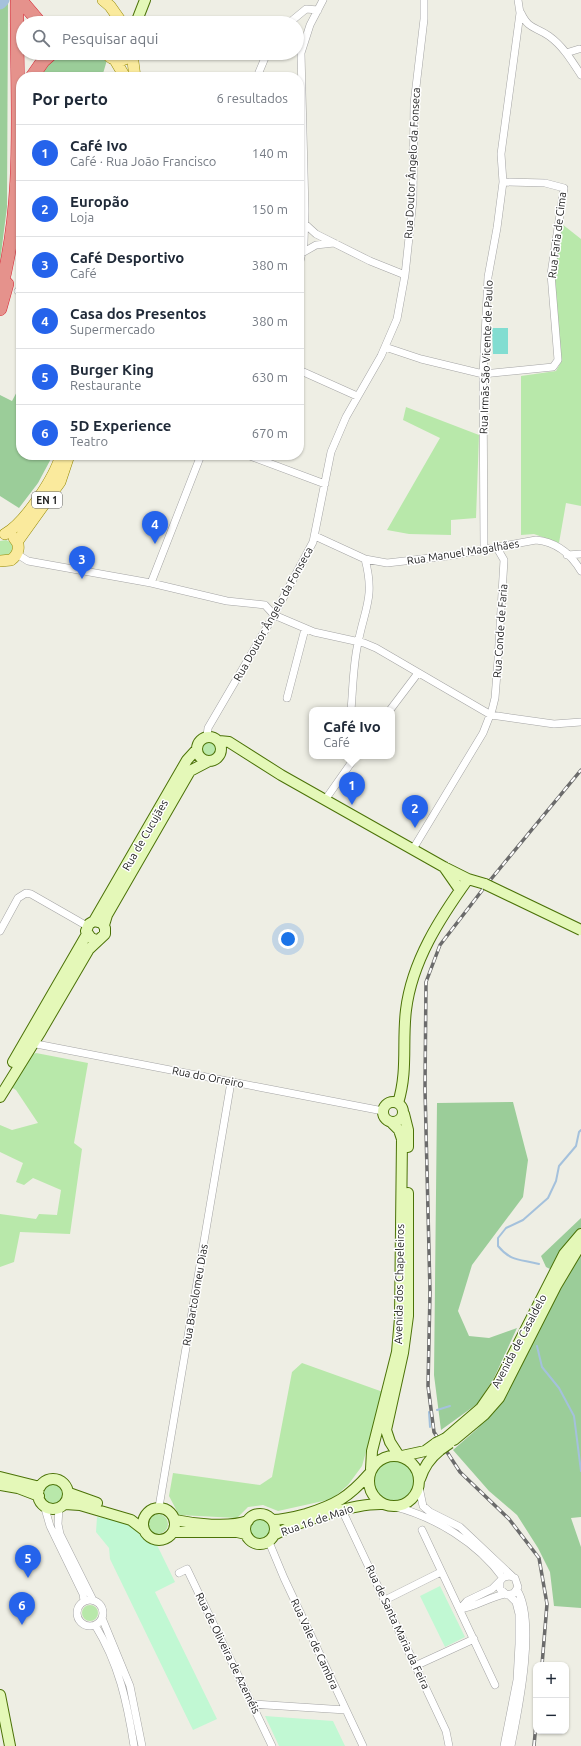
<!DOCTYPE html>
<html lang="pt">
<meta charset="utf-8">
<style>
:root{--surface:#fff;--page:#f2f2f3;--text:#1f2937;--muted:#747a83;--line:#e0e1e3;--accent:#2563eb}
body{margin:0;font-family:Ubuntu,sans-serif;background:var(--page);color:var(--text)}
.controls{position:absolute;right:12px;bottom:12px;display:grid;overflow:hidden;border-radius:8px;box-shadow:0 1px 3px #0004}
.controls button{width:36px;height:36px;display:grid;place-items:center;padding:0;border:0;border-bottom:1px solid var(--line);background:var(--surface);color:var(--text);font:20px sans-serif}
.you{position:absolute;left:288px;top:939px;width:14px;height:14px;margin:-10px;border:3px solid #fff;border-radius:50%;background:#1a73e8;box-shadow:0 0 0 6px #1a73e833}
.badge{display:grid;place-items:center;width:26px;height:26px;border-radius:50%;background:var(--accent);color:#fff;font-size:13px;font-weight:700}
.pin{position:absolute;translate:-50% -33px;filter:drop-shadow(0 1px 2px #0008)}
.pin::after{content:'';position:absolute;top:21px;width:14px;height:12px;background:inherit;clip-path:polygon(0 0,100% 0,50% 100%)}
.popup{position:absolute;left:309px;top:707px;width:86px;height:52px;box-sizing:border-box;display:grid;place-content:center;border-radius:8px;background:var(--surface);filter:drop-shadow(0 1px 3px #0005);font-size:13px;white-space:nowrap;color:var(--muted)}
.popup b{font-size:15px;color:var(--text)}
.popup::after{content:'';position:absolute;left:50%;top:100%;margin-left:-8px;border:8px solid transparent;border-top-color:var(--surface)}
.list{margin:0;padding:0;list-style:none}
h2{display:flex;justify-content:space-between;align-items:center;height:52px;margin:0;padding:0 16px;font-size:17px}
h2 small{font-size:13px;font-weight:400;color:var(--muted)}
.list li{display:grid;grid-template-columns:26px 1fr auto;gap:12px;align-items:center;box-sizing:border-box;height:56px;padding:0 16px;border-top:1px solid var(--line)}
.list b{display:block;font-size:15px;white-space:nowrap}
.list p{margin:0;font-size:13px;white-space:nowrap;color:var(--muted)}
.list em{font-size:13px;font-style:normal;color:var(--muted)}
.icon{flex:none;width:22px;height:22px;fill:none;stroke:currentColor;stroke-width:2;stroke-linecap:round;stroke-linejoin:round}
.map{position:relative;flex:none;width:581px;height:1746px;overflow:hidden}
.search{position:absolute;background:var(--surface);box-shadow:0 1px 3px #0004;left:16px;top:16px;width:288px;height:44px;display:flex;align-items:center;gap:10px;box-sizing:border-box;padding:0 14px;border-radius:22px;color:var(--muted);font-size:15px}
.panel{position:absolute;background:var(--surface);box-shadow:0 1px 3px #0004;left:16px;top:72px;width:288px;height:388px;border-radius:16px}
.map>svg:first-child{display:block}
.grass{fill:#b8e8aa}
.forest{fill:#9bcd99}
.park{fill:#c1f8d3}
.pitch{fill:#82ddd1}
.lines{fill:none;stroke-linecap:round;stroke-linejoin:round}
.stream{stroke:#a4c1dc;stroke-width:2}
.river{stroke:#a4c1dc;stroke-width:13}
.street-casing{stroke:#a4a4a4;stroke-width:8}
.secondary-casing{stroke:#4b7207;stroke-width:12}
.primary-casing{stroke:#948903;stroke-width:12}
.highway-casing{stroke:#d62736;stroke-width:14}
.street{stroke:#fff;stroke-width:7}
.secondary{stroke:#e4f8b8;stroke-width:10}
.primary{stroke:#faea9d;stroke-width:11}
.highway{stroke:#e5928c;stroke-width:13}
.rail-casing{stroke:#6b6b6b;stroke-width:3.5}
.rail{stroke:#fff;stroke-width:2;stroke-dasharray:6;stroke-linecap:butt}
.secondary-bridge-casing{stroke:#4b7207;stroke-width:12;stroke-linecap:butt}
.secondary-bridge{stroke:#e4f8b8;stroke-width:10}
.labels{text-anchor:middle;stroke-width:3;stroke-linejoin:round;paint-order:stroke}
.shield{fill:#fff;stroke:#616161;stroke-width:1}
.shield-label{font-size:10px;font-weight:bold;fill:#1d1d1d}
.street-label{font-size:11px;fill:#1d1d1d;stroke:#fff}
</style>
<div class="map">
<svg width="581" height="1746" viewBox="0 0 581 1746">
<rect width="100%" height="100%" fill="#eeeee4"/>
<path class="grass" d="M562,224L581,239V506L566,503L559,543L534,534L521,535V376L556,371L561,362L554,268Z
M406,407L479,435L476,518L451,520V535L409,534L387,530L440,438L403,420Z
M6,540L12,543L13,551C9,556 6,557 0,555V541Z
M201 747a8 8 0 1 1 16 0a8 8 0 1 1-16 0Z
M36,1053L88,1063L74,1143L82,1149L70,1234L20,1232L14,1262L0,1267V1214L36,1219L39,1214L57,1215L61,1190L33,1178L24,1185L16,1182L23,1163L0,1152V1125L12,1130L38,1123L16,1090L11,1087L31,1055Z
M302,1363L383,1392L362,1466L348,1485L332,1499L278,1511L263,1505L248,1507L237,1518L179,1515L169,1496L173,1473L260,1485L272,1477L292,1372Z
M374 1481a21 21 0 1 1 42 0a21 21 0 1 1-42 0Z
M43 1494a10 10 0 1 1 20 0a10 10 0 1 1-20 0Z
M148 1524a10 10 0 1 1 20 0a10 10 0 1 1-20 0Z
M250 1529a10 10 0 1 1 20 0a10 10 0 1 1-20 0Z
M82 1613a8 8 0 1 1 16 0a8 8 0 1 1-16 0Z"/>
<path class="forest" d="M8,0L7,207L0,262V7Z
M60,53H92L107,60L102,77H36L50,59Z
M21,384V455H53L38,483L19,508L0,496V395L12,401Z
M513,1102L528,1160L523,1197L472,1265L458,1311L469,1336L489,1338L517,1328L494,1378L477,1404L441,1430L434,1375L437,1103Z
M581,1218V1229L564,1246L552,1270L546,1267L541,1256Z
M581,1251V1517L571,1518L581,1547V1608L554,1606L550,1572L538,1548L517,1515L489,1491L453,1450L477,1429L503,1400L575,1259Z"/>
<path class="park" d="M97,1517L129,1523L147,1542L157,1545L175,1582L155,1592L217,1719L193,1730L110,1559L109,1548L96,1532Z
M440,1586L465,1637L445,1647L420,1596Z
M265,1716L333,1721L345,1746H279Z"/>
<path class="pitch" d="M492,328H508V354H493Z"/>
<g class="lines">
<path class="stream" d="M539,1264C521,1259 511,1262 498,1246V1238L506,1228L523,1220L548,1198L556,1181L559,1166L576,1146L579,1132L581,1130
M537,1346L542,1367L559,1388L574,1416L581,1471
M437,1410L450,1406
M429,1412L430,1427"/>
<path class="river" d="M0,3L3,0"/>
<g class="street-casing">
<path id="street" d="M521,13C529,30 535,26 549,36C563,46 572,61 581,75
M289,23L306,9L318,10
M566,53L579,49
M257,77L267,53
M305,224L316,234L370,261L405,275
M302,253L316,245L334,243
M299,266L304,243L305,211L301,53L310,25L323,0
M18,291L21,293
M385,347L421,359L483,374L553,367L558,360L551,274L564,188L545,183L503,182
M299,370L357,396
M247,455L325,484
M315,536L365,559L387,563L448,556L536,540C556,542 571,554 581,571
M484,549L483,374L488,277L497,228L503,182L501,154L520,13L518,0
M17,554L28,561L151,583L227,601L265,605L274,615
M567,555L581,554
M151,583L201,455
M274,615L314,632L364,643L376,648L491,715L554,724L581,722
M287,698L305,629
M351,710C353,688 353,665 358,643C365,607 375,597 365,559
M390,710L418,673
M207,736L208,728L274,615L313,542L331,452L346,417L381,356L397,319L405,275L413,200L414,104L424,19V0
M325,800L356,756
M413,849L483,733L492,710L495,698L498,660L504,560L497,548
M0,931L18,898L26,893L31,894L87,926
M31,1043L383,1111
M419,1487L423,1506L430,1512L460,1527L513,1577
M44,1505L50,1526L83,1594L84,1601
M392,1506C434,1516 478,1543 503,1578
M159,1507L231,1082
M59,1508L58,1524L60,1534L93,1600
M342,1510L446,1731L449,1746
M422,1530L495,1685
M269,1542L284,1578L363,1746
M179,1573L187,1569L272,1746
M77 1613a13 13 0 1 1 26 0a13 13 0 1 1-26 0Z
M385,1600L441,1572
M460,1609L467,1601L492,1589L504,1577L510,1576L515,1578L518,1587L514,1593L507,1595L500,1589V1582
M460,1609C476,1607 489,1597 505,1594
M102,1618L130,1686L142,1746
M95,1625C119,1664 127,1702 134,1746
M415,1666L474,1639
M252,1704L346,1710
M504,1746L517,1680L519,1644V1614L516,1602L509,1595
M511,1746C518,1711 537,1621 517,1590"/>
</g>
<g class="secondary-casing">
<path id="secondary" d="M136,23L145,0
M197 749a12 12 0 1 1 24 0a12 12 0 1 1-24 0Z
M219,741L229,742L281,775L444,867L468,879L485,884
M444,867L460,890
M94,921L187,760L197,749
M104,925L107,915L190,771L209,761
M13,1062L87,934
M0,1097L41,1031L89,949L105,934V928L102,923L94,921L89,924L86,931L91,938L96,940
M383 1112a10 10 0 1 1 20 0a10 10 0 1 1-20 0Z
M398,1103C408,1071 402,1042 406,1010C412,961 440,918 468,879
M404,1114L408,1130V1147
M446,1438L481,1408L499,1382L564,1254L581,1234
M454,1440L484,1415L499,1398L556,1286L581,1244
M369 1481a25 25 0 1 1 50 0a25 25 0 1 1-50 0Z
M399,1456L390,1442L386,1430L403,1353L408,1316V1193
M402,1456L425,1451L436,1443
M371,1469L372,1451L397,1352L400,1318L402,1139L399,1130L392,1123
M0,1477L40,1487
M420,1479C424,1466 430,1458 440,1450
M38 1494a15 15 0 1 1 30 0a15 15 0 1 1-30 0Z
M0,1485L18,1488L39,1496
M69,1493L97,1503
M65,1504L80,1505L131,1520L144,1530
M143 1524a16 16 0 1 1 32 0a16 16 0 1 1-32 0Z
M245 1529a15 15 0 1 1 30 0a15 15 0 1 1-30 0Z
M175,1520C194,1524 229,1528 248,1521
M272,1520C284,1520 295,1517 306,1514C335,1505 349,1497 369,1474
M173,1532H237L246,1534
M274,1535C299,1521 355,1503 383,1504
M0,1695L10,1746"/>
</g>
<g class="primary-casing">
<path id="primary" d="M103,0L110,6L122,23
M106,53C114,63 125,62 133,53
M132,54L135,77
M115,60L125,77
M5,534C25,523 55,477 61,455
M17,542L60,482L69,455
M0,561L11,560C19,554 21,545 14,538"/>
</g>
<g class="highway-casing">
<path id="highway" d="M23,3L40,23
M105,53H107
M32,77L43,61L52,53
M0,292C26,198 16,97 17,0
M0,309L7,284"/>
</g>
<use href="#street" class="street"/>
<use href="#secondary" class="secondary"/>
<use href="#primary" class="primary"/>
<use href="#highway" class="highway"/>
<g class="rail-casing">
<path id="rail" d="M542,1665L547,1604L539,1558L509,1519L460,1472L434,1432L428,1386L430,1292L425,1089L426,982L440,945L487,884L581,770
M534,1746L536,1723"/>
</g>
<use href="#rail" class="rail"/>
<g class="secondary-bridge-casing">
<path id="secondary-bridge" d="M485,884L581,930
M436,1443L446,1438
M440,1450L450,1443"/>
</g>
<use href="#secondary-bridge" class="secondary-bridge"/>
</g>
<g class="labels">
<rect class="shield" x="32" y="492" width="30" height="16" rx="3"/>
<g class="shield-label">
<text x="47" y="504">EN 1</text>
</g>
<g class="street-label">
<text transform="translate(412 163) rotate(-87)" y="4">Rua Doutor Ângelo da Fonseca</text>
<text transform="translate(557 235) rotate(-83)" y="4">Rua Faria de Cima</text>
<text transform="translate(486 357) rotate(-88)" y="4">Rua Irmãs São Vicente de Paulo</text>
<text transform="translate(463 552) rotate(-9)" y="4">Rua Manuel Magalhães</text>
<text transform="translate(273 614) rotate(-61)" y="4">Rua Doutor Ângelo da Fonseca</text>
<text transform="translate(500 631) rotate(-86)" y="4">Rua Conde de Faria</text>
<text transform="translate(145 835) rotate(-60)" y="4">Rua de Cucujães</text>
<text transform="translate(208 1077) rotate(11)" y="4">Rua do Orreiro</text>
<text transform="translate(399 1284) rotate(-89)" y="4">Avenida dos Chapeleiros</text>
<text transform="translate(195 1295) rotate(-80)" y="4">Rua Bartolomeu Dias</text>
<text transform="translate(519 1341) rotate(-62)" y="4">Avenida de Casaldelo</text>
<text transform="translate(317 1520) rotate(-19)" y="4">Rua 16 de Maio</text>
<text transform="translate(398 1627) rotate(65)" y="4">Rua de Santa Maria da Feira</text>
<text transform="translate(315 1644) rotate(65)" y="4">Rua Vale de Cambra</text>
<text transform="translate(228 1653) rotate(64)" y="4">Rua de Oliveira de Azeméis</text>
</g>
</g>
</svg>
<div class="controls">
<button>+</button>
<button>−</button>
</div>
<div class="you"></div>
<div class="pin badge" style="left:352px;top:805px">1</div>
<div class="popup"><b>Café Ivo</b>Café</div>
<div class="pin badge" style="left:415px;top:828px">2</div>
<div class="pin badge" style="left:82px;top:579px">3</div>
<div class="pin badge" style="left:155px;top:544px">4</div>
<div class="pin badge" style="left:28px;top:1578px">5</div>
<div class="pin badge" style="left:22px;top:1625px">6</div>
<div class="search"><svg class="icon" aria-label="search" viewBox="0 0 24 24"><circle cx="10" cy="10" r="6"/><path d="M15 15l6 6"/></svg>Pesquisar aqui</div>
<section class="panel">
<h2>Por perto<small>6 resultados</small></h2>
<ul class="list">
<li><span class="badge">1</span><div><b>Café Ivo</b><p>Café · Rua João Francisco</p></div><em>140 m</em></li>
<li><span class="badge">2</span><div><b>Europão</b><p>Loja</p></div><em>150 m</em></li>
<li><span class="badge">3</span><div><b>Café Desportivo</b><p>Café</p></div><em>380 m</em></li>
<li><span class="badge">4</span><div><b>Casa dos Presentos</b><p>Supermercado</p></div><em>380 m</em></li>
<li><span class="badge">5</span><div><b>Burger King</b><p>Restaurante</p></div><em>630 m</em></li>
<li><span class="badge">6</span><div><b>5D Experience</b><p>Teatro</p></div><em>670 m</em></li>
</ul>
</section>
</div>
